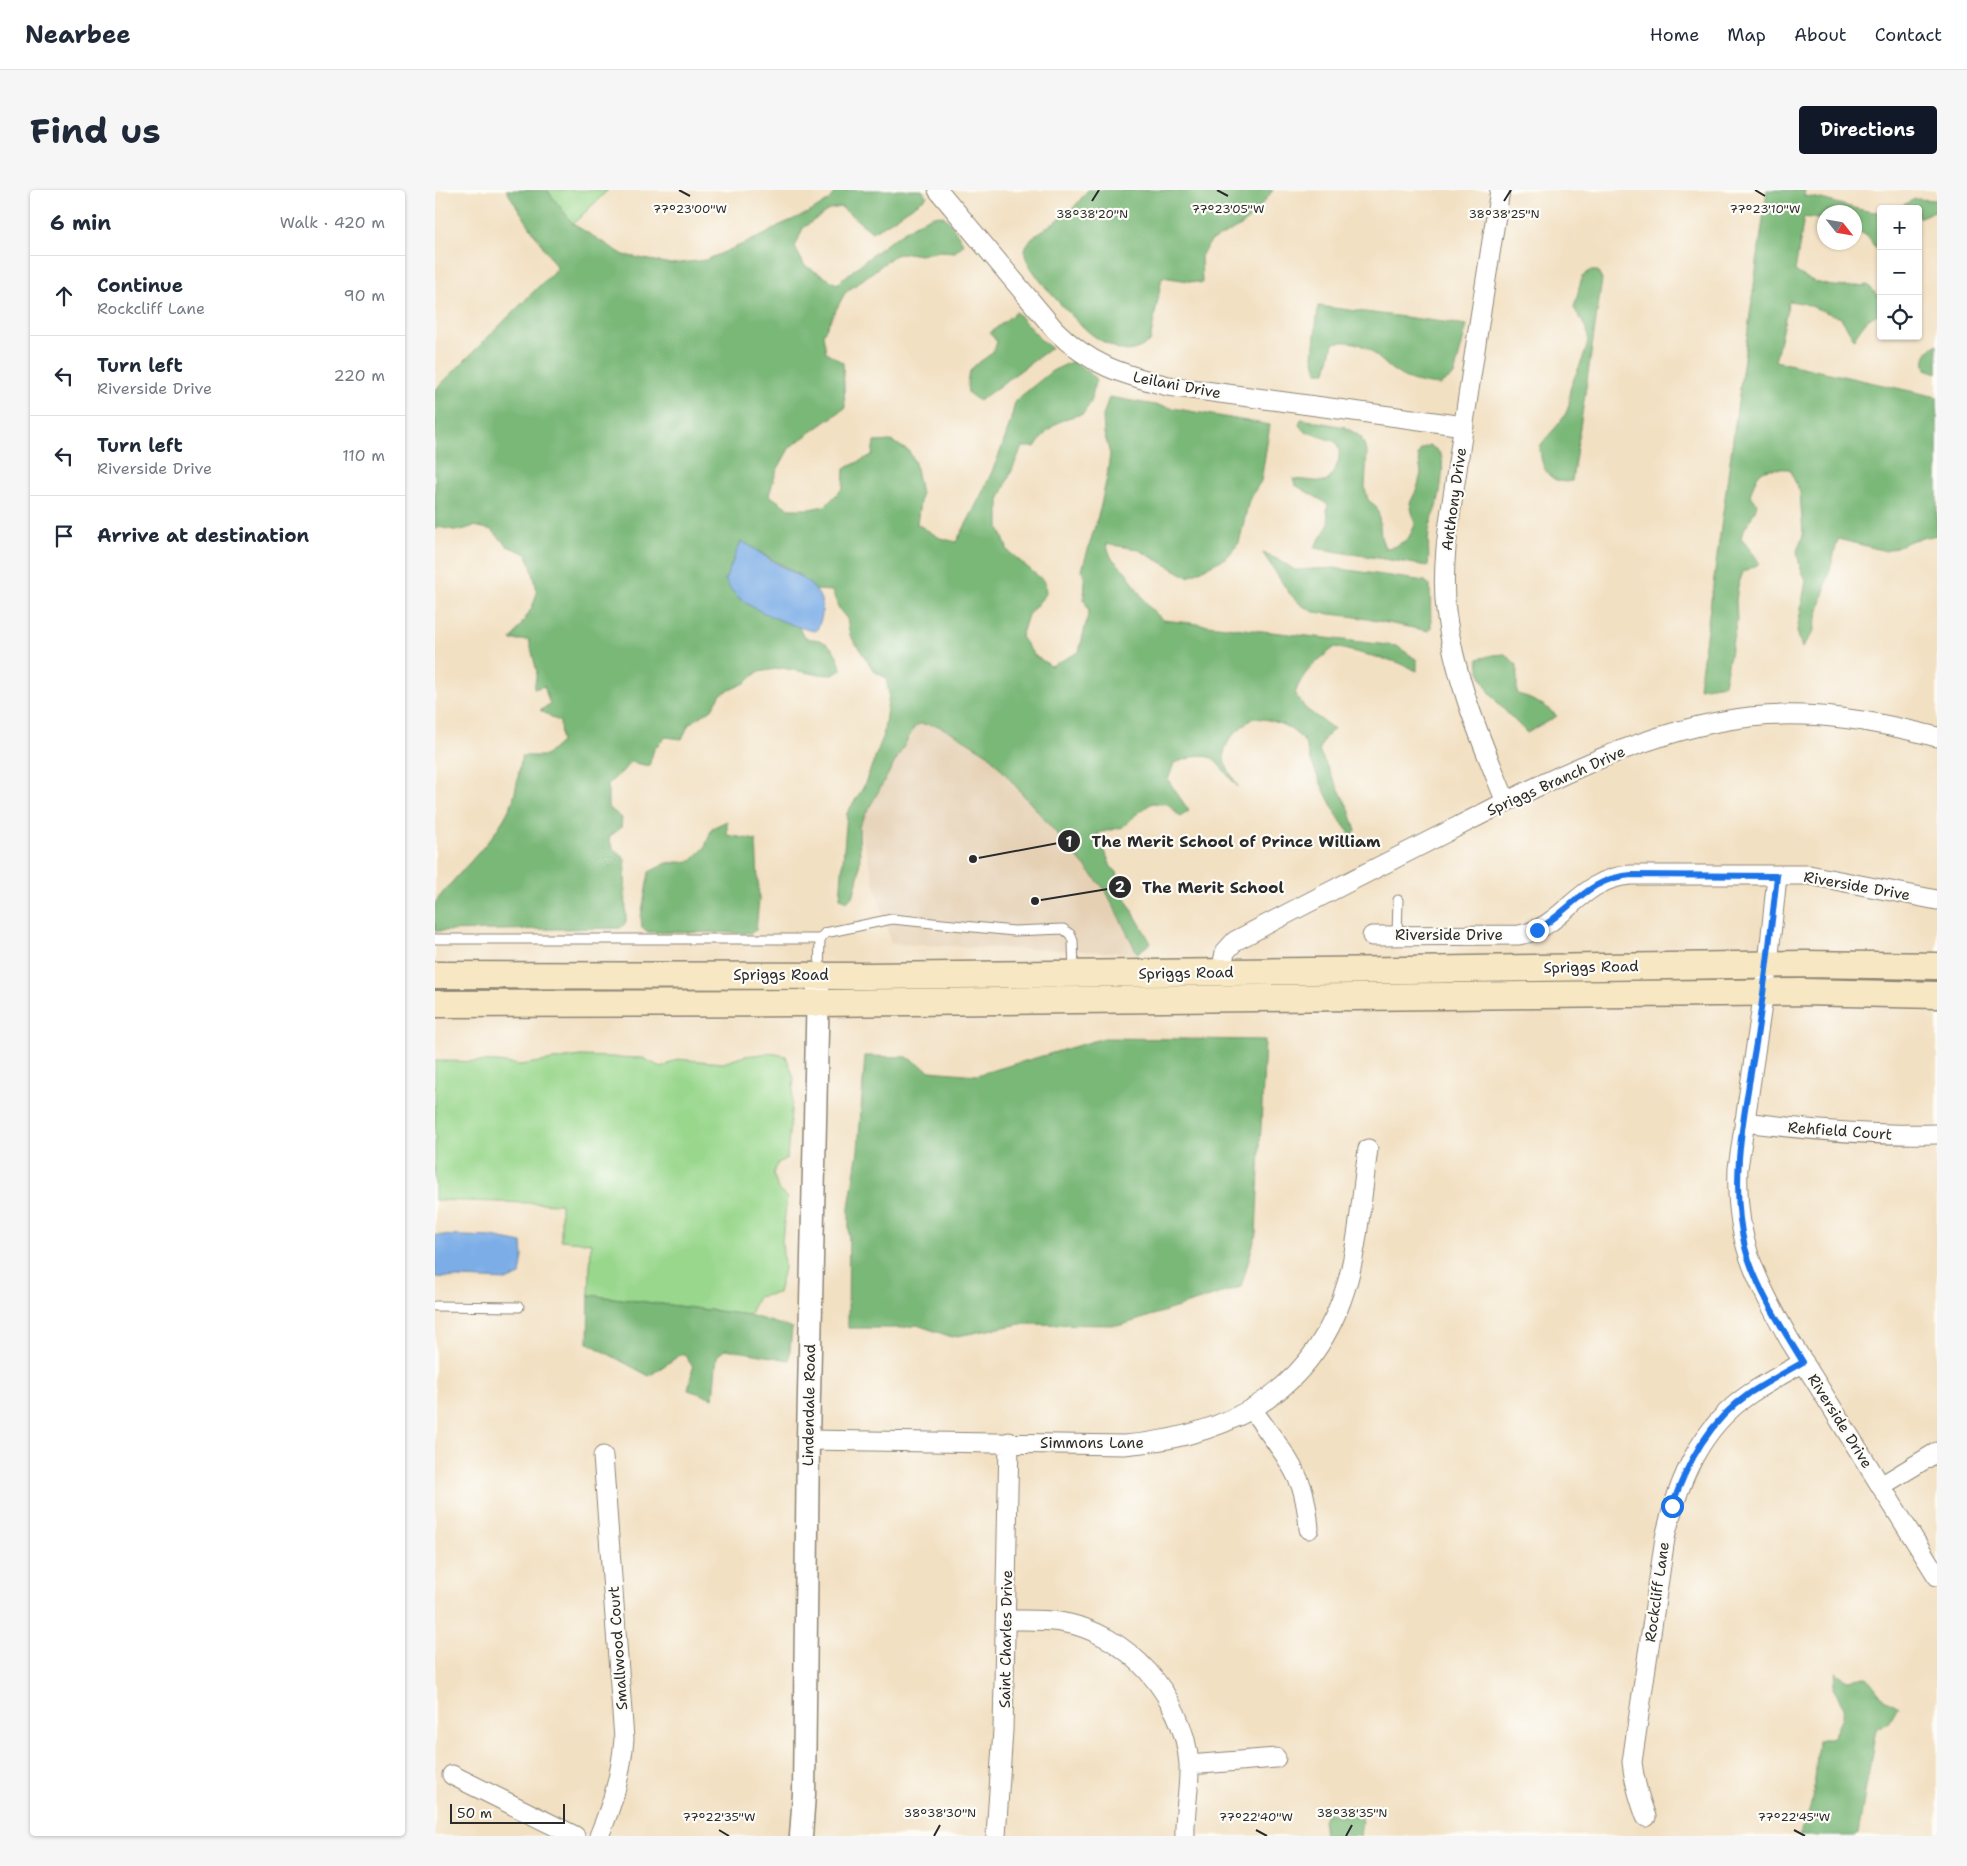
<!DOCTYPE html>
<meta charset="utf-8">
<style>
:root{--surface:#fff;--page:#f6f6f7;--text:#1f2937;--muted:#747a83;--line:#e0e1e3;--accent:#111827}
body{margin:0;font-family:"Shantell Sans",sans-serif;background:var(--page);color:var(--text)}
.controls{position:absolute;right:15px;top:15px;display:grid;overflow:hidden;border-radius:5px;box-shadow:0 1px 4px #0004}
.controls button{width:45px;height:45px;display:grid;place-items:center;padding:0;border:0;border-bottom:1px solid var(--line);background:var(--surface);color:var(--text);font:25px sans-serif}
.compass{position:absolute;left:1382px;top:15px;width:45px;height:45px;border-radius:50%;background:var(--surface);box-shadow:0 1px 4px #0004;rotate:121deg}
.scale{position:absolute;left:15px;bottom:12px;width:115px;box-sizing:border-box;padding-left:5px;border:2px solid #2b2b2b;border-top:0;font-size:14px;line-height:18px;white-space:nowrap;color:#2b2b2b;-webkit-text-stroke:4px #fdfcf7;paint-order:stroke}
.stop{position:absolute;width:15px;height:15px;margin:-11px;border:4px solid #1a73e8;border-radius:50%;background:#fff}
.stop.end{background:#1a73e8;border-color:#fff;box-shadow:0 1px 5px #0008}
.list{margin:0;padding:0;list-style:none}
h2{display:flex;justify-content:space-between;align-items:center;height:65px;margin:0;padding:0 20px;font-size:21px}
h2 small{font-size:16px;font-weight:400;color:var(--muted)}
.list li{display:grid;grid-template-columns:32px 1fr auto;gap:15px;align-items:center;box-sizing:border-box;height:80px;padding:0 20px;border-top:1px solid var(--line)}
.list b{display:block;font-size:19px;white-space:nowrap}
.list p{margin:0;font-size:16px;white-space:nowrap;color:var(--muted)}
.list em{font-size:16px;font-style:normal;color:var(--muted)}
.icon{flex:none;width:28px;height:28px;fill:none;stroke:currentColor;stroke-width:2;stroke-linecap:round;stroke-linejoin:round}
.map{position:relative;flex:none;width:1502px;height:1646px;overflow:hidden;border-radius:5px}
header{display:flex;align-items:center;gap:30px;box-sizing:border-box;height:70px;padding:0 25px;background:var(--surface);border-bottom:1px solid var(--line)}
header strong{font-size:24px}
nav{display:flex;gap:28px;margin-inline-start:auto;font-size:18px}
.intro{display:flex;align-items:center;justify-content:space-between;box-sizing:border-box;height:120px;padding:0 30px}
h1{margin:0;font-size:35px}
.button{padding:12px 22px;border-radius:5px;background:var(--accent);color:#fff;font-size:18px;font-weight:700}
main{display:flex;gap:30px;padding:0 30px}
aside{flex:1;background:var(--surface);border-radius:5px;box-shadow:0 1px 4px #0004}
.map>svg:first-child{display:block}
.built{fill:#e5d0b4}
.green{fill:#99d78c;stroke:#62815c}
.forest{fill:#7ab878;stroke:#527252}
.water{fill:#7bade7;stroke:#536c89}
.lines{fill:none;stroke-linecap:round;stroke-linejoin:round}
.service-casing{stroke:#8e8676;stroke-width:11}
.minor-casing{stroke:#8e8676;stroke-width:21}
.tertiary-casing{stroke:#8e8676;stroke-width:25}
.secondary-casing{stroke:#8e8676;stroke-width:29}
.service{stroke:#fff;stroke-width:9}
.minor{stroke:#fff;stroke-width:19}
.tertiary{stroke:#fff;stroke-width:22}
.secondary{stroke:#f7e8c3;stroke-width:26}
.route{stroke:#1a73e8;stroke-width:6}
.ticks{fill:none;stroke:#2b2b2b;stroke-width:2}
.labels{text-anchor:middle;stroke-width:4.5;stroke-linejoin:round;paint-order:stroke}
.street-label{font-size:15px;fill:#2b2b2b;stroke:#fdfcf7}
.ticks-label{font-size:12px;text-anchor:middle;fill:#2b2b2b;stroke:#fdfcf7;stroke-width:4.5;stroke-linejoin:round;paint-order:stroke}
.leader{fill:none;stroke:#2b2b2b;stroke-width:2}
.callout-dot{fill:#2b2b2b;stroke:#fdfcf7;stroke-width:2}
.mark-label{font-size:15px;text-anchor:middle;font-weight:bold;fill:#fff}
.callout-label{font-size:16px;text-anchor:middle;font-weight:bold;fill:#2b2b2b;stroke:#fdfcf7;stroke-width:4.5;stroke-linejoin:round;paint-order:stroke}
</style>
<header>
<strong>Nearbee</strong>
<nav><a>Home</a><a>Map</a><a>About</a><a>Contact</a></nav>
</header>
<div class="intro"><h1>Find us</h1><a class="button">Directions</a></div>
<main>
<aside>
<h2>6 min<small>Walk · 420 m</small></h2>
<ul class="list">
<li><svg class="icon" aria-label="ahead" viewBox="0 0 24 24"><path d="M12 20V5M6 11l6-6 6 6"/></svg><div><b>Continue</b><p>Rockcliff Lane</p></div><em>90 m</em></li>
<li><svg class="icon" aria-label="left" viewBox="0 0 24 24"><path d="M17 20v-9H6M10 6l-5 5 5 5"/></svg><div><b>Turn left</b><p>Riverside Drive</p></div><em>220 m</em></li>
<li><svg class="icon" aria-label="left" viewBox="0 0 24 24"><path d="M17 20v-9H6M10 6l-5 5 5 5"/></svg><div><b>Turn left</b><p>Riverside Drive</p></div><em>110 m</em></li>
<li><svg class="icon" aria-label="arrive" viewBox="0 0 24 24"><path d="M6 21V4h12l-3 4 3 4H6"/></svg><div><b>Arrive at destination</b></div></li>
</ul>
</aside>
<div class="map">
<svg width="1502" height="1646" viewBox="0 0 1502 1646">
<rect width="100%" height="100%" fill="#fdfcf7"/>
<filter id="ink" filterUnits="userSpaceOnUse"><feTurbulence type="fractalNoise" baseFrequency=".02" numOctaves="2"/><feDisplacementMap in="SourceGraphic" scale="10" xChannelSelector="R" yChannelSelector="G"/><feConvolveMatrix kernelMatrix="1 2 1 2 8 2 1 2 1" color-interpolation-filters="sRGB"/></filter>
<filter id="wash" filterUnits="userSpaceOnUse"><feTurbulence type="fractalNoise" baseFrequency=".0096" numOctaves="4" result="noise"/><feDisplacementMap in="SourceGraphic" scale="20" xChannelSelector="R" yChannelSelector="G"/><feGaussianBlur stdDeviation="1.12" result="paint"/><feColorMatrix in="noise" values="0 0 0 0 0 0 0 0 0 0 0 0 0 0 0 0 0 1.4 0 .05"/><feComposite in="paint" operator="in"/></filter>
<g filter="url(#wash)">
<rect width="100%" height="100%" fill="#f2e0c2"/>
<path class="built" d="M488,522L554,565L671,701L702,763L456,754L424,636Z"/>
<path class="green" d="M112,0H173L138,34Z
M336,863L351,866L359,888L352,968L343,973L338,983L343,999L352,1008L347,1050L349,1078L343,1103L323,1107L314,1125L154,1105L156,1053L126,1050V1014L0,1010V871L63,872L85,875L145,866L208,868L227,878L242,869L288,873L310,866Z"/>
<path class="forest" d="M71,0H112L138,34L189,65L236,74L271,70L331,44L343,36L377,21L394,10L401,0H487L492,7L450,35L437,42L406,17L395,19L368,38L360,57L369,75L402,94C417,81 492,17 508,26C515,30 524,48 529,54L520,62L505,61L485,65L472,63L460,65L410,103L388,144L391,162L408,173L410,218L355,257L341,282L334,305L354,319H374L390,316L408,298L409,279L437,265L439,252L456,251L474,261L480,273L486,304L482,334L505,348L521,352C544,312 572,256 580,211L617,181L638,171L661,188L656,212L648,224C623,229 615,236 600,257H587L564,310V337L573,361L610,392L611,404L593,425L586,447L599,465L616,476L644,462L654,421L649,409L650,390L647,380L665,319L672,287L675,264L669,243L668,226L674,207L835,235L826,291L814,310L804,353L792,367L753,387L702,359L671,354L676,367L692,383L712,415L728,430L962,456L982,470V481L962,472L900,457C883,470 866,483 860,504L871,519L899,539L889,549L884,561L914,619L921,641L917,646C900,627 886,594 876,571C873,564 872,554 867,549C854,535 837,529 818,528C805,538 788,550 789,568C790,577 799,589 803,597L778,568L764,565L739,573L733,590L754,621L745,627L733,614L717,613L699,626L688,637L663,643L676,677L682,682L687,703L716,753L702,763L671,701L554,565L522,545L501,535L484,534L479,538L424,636L425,665L424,683L419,704L412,712L405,708L412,623L428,598L448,547L454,504L451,488L439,481L415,445L412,429L404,419L397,401L381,400L364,385L306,351L290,390C306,416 335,426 363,436L367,444L374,449C392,448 404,462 406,480L398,485L380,484L347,478L323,482L310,493L286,504L277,519L254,534L247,549L231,547L219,559L214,576L195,572L188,581L173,594V617L187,628L186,638L174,647L177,657L190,669L191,733L185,738L0,741V713C24,680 59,653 76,615C81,605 84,578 87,566H110L126,552L125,532L105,520L115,515L109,496L99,499L102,482L94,450H76C83,439 98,420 101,406C103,395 95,374 92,364L72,356L57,340L39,336L24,341L3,337L0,340V200L122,78Z
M653,0H838L829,12L808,35L776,51L766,66L767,93L727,87L715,152C706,157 697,163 687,160C677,157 664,150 656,144C643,133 584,75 590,59C594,45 622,32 633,23C641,16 647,7 653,0Z
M1332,0H1370L1369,6C1393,8 1424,23 1446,22V55L1442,60L1432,46L1420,39V22H1390L1389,30L1369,27L1360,81C1385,98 1405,98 1433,95L1446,109V123C1432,127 1426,137 1419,149L1406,128L1368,113L1354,111L1340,171L1502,207V345L1478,350L1451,361L1403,349L1378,443L1367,458L1362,441L1371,390L1365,377L1362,361L1368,345L1365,302L1354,279C1326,278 1324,278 1315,305L1322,313C1320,326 1310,334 1306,347C1311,357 1322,365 1324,374L1308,382L1303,396L1301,411L1302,430L1289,494L1264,498Z
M1480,9L1502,10V20L1483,28V19H1460Z
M1155,81H1163L1167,90L1137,291C1113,296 1105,275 1105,256C1114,243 1130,231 1134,215C1135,210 1133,205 1135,200C1139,183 1157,158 1152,142C1150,134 1143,125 1139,118L1147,87Z
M883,116L1032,135L1019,185L1005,195C992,194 979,192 967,186C941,172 934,146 898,153L891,182H882L878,166Z
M581,122L606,150L616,158L544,211L533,203C527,167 556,176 562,152L555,143Z
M1502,154V183L1491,179C1487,167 1492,161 1502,154Z
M866,229L910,237L926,247L932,262L930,298L933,310L941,316L944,326L946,347L950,358L959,357L973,349L980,335L975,313L982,299L986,283L983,265L986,259L994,255C999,258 1003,260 1006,265C1010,274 1005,306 1002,315C1000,324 995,332 994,341C992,353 995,364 993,376L879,358L894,334L892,321L893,314L860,295L858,289L891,292C901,280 909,267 901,252L869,241L864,235Z
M828,363L844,370L860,380L899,378L990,391L995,395L996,437L994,441L921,427L879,422L866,415L854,403Z
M1070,464L1082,475V503L1108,515L1122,526L1092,543C1072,522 1044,500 1043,469L1058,465Z
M292,631V645L321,650L324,710L321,740L315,743L213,742L207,738L206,727L214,682L232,673L256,671L270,657L277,638Z
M669,848L830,850L821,1044L806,1097L687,1135L585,1134L517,1147L482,1135L467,1138H413L414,1017L423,960L430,866L472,867L495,881L542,885Z
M154,1105L314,1125L357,1138L354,1170L291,1159L282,1166L278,1208L253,1200L258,1177L248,1163L214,1186L153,1153Z
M1401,1482L1412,1490L1432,1487L1449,1509L1463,1517L1454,1533L1441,1539L1423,1644L1420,1646H1364C1381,1614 1380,1585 1383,1550L1398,1547L1406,1530L1409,1517L1398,1498Z
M915,1616L928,1620L925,1646H890L888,1630L892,1621L905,1627Z"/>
<path class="water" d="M306,351C317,356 326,364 336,370C364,387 403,400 381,441C365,440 321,421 308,411C300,405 295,399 290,390Z
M0,1045L57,1047L87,1053L88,1067L85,1085L73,1090L0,1087Z"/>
</g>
<g filter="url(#ink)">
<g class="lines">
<g class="service-casing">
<path id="service" d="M962,746L963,710
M0,749H385L384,785
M385,749L390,743L457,729L579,741L628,739L635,744L638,751L639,781
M0,1116L84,1117"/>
</g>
<g class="minor-casing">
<path id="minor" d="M503,0L620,140C655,175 686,184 733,196L1029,236
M1065,0C1051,89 1037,177 1024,266C1017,317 1005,369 1011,421C1019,488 1046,550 1071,612
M1342,686L1333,774L1303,978C1300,1051 1320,1087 1354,1149L1502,1386
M937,746L1084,745C1131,737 1142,689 1196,685H1374L1502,710
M786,783L790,762L800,751C868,715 937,680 1006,645C1100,597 1208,539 1315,527C1379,520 1440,531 1502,547
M1309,932C1373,940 1437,946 1502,944
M817,1219C834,1244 858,1271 868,1301C871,1313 873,1326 874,1339
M373,1250L689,1255C797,1246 882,1200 913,1090C924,1048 927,1002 933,959
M1446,1296L1502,1262
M572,1430C589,1430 607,1429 625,1432C693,1442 749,1507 754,1574C755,1598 749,1622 750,1646
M754,1575L841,1568
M17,1585L140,1646
M1211,1627C1204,1608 1199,1591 1197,1572L1230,1348C1243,1291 1265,1237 1316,1203C1333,1192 1351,1182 1369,1172
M164,1646C178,1613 186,1585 189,1549L168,1266
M561,1646L568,1540L574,1252"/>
</g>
<g class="tertiary-casing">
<path id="tertiary" d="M366,1646L369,1604L373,1250L383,795"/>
</g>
<g class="secondary-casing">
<path id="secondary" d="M0,785L432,786L972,780L1370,774L1502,776
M0,814L383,813L1367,802L1502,805"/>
</g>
<use href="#service" class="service"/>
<use href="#minor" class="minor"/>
<use href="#tertiary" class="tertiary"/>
<use href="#secondary" class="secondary"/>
</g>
</g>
<g class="lines" filter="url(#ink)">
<path class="route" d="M1102,740C1136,720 1153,688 1196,685L1342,686C1336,740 1330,794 1322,847C1311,916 1293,988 1310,1057C1320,1096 1347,1138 1368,1172C1351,1182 1332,1192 1315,1203C1274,1231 1253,1271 1237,1316"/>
</g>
<path class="ticks" d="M244,0L255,6M782,0L793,6M1320,0L1330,6M657,11L664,0M1069,11L1076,0M284,1640L294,1646M821,1640L832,1646M1359,1640L1370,1646M499,1646L505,1635M911,1646L917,1635"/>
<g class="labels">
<g class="street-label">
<text transform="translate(742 195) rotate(11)" y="5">Leilani Drive</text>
<text transform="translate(1019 309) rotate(-82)" y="5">Anthony Drive</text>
<text transform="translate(1121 591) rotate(-24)" y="5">Spriggs Branch Drive</text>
<text transform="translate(1422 696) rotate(10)" y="5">Riverside Drive</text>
<text x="1014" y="750">Riverside Drive</text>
<text transform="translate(1156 777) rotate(-1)" y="5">Spriggs Road</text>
<text transform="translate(751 783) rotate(-1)" y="5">Spriggs Road</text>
<text x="346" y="790">Spriggs Road</text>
<text transform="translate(1405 941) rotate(4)" y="5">Rehfield Court</text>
<text transform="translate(374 1215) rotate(-89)" y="5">Lindendale Road</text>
<text transform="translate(1405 1231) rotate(58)" y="5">Riverside Drive</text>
<text x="657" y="1258">Simmons Lane</text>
<text transform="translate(1222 1402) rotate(-82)" y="5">Rockcliff Lane</text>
<text transform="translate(571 1449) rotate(-89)" y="5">Saint Charles Drive</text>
<text transform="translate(183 1458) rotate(-94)" y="5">Smallwood Court</text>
</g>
</g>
<g class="ticks-label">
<text x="255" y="23">77°23'00"W</text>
<text x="793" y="23">77°23'05"W</text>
<text x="1330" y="23">77°23'10"W</text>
<text x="657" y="28">38°38'20"N</text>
<text x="1069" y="28">38°38'25"N</text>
<text x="505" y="1627">38°38'30"N</text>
<text x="917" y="1627">38°38'35"N</text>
<text x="284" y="1631">77°22'35"W</text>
<text x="821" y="1631">77°22'40"W</text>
<text x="1359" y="1631">77°22'45"W</text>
</g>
<path class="leader" d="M538 669L634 651M600 711L685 697"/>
<g class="callout-dot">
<circle cx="538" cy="669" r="5"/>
<circle cx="600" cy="711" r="5"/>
<circle cx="634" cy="651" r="12"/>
<circle cx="685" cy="697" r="12"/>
</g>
<g class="mark-label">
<text x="634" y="657">1</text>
<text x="685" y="702">2</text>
</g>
<g class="callout-label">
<text x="801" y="657">The Merit School of Prince William</text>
<text x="778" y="703">The Merit School</text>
</g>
</svg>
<div class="controls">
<button>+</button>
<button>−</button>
<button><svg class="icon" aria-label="locate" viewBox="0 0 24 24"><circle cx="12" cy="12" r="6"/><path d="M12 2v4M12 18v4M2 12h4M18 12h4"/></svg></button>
</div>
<svg class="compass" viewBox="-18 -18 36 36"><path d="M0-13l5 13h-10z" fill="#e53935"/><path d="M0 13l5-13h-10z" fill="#747a83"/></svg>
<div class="scale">50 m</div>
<div class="stop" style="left:1237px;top:1316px"></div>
<div class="stop end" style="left:1102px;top:740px"></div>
</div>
</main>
